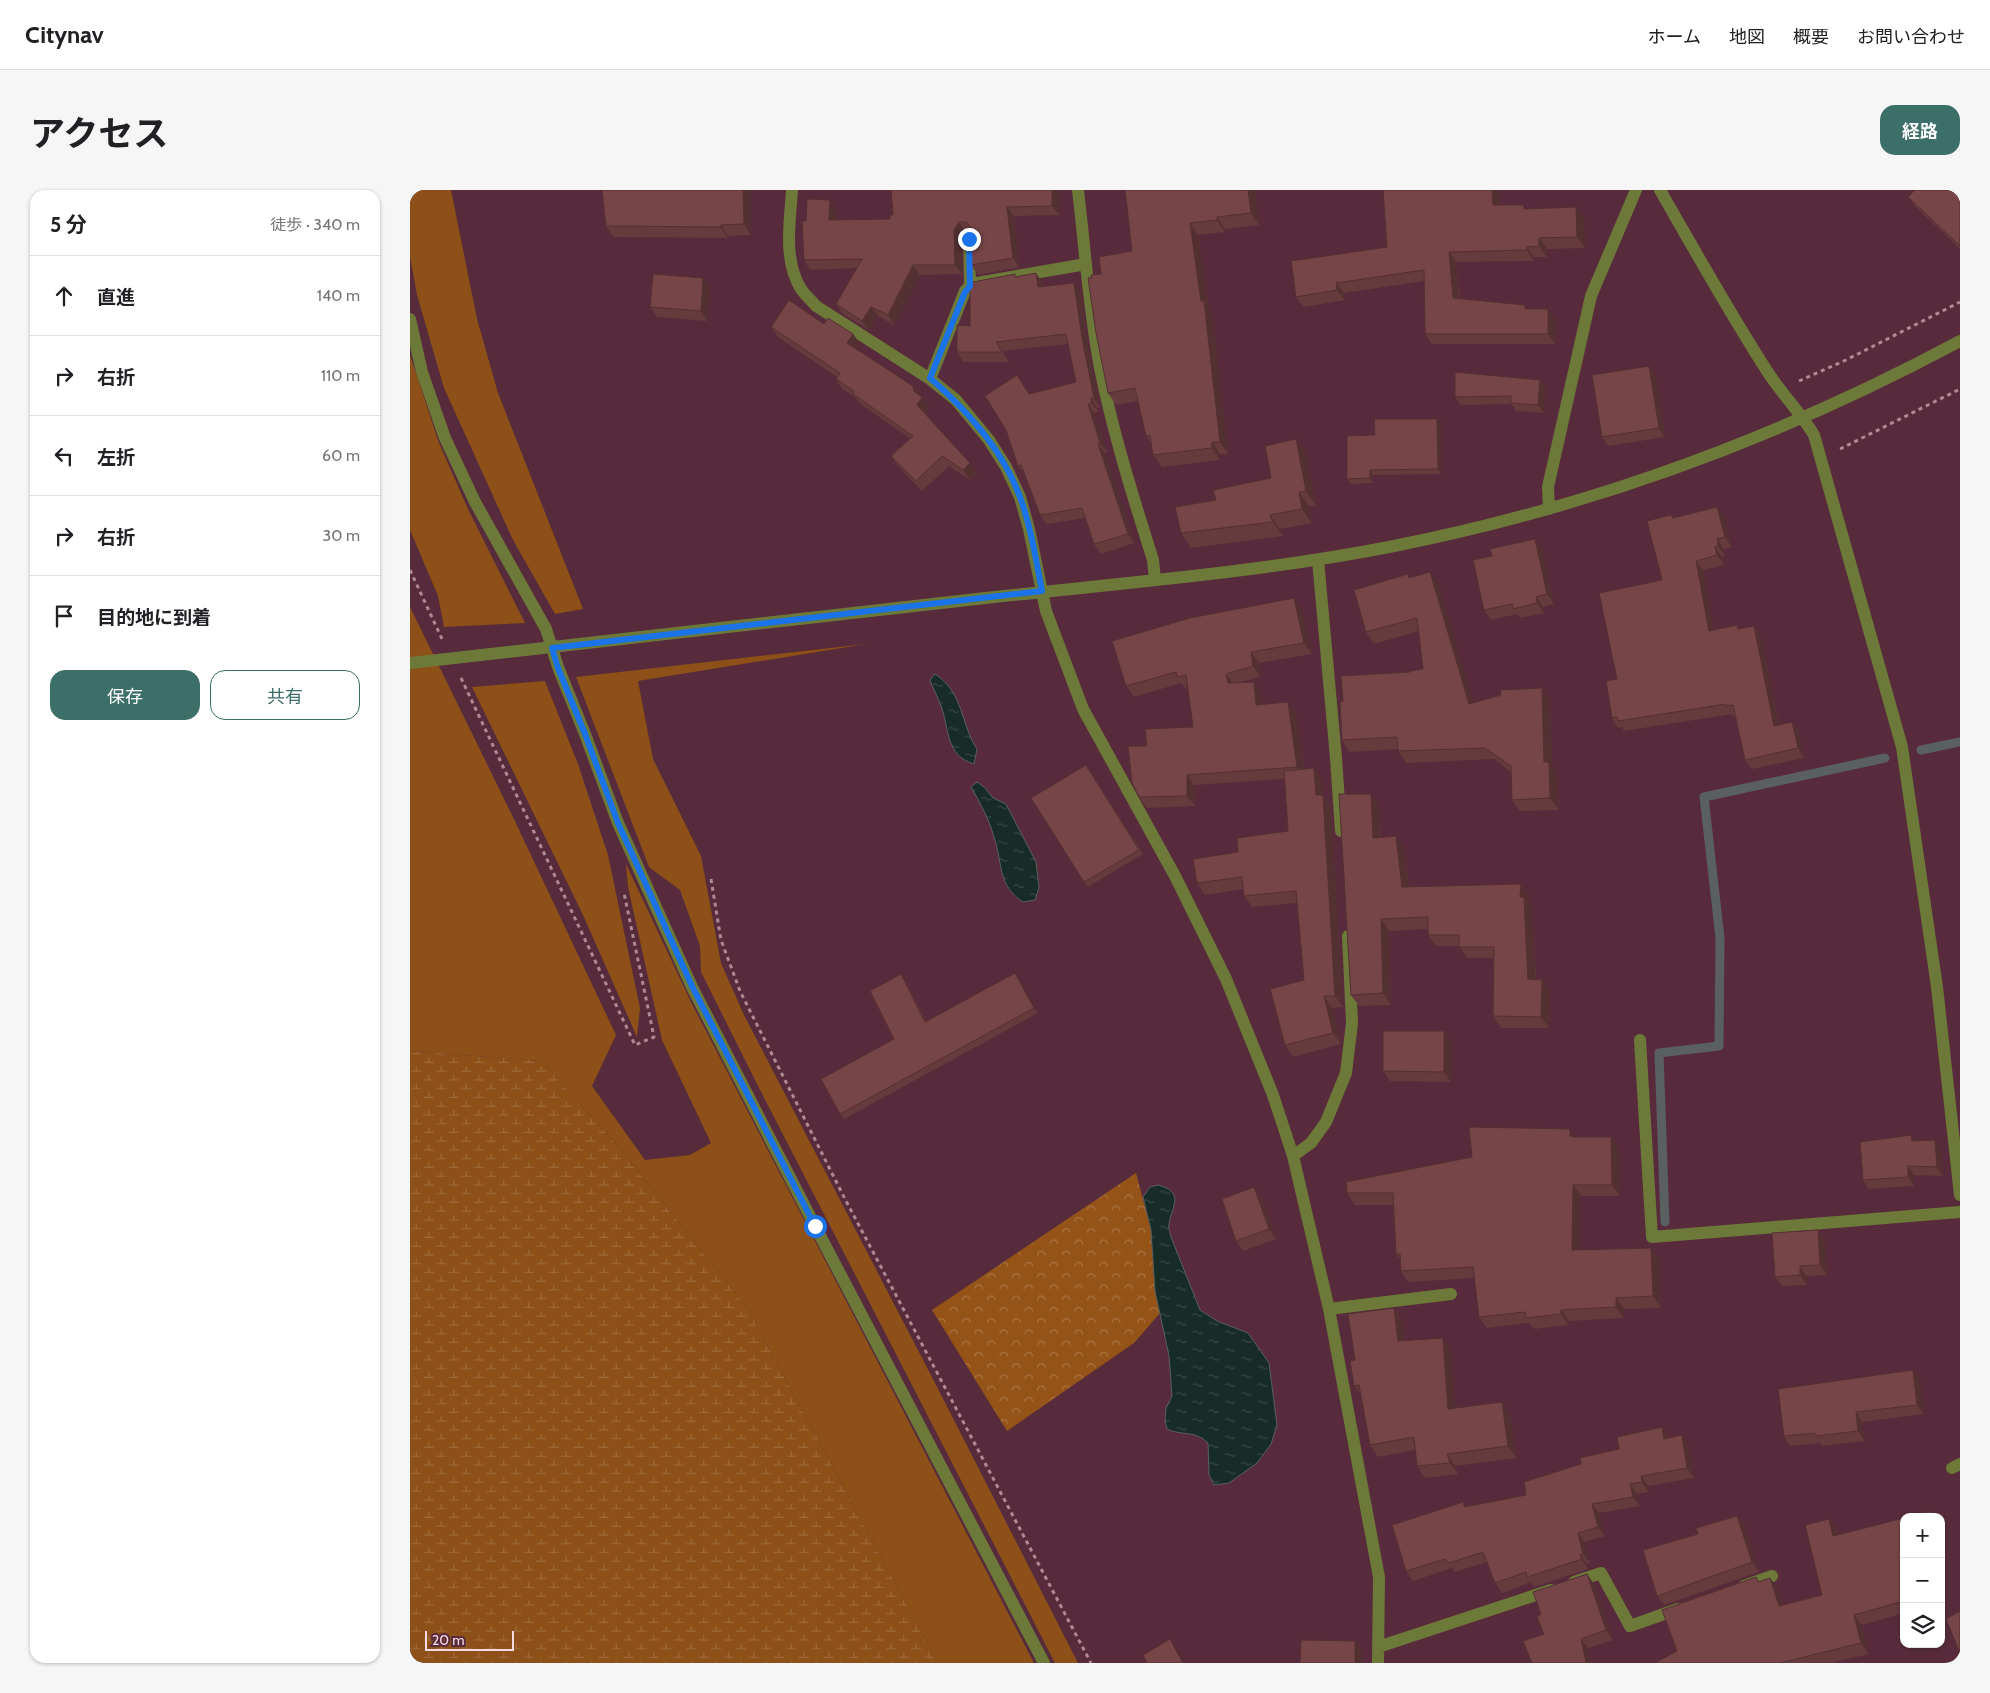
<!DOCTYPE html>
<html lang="ja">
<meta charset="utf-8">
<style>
:root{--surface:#fff;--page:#f6f6f6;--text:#202124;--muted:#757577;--line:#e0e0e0;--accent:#3c6f67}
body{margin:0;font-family:Cabin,"Noto Sans JP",sans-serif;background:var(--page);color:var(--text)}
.controls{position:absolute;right:15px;bottom:15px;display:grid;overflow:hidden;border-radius:10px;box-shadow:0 1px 4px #0004}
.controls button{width:45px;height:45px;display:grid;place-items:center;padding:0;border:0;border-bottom:1px solid var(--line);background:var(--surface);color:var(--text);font:25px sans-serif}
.scale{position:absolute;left:15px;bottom:12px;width:89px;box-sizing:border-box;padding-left:5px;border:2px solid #f6d9e1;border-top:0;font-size:14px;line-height:18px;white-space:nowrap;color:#f6d9e1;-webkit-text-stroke:4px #572b3b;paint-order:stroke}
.stop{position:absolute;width:15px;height:15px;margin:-11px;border:4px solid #1a73e8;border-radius:50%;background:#fff}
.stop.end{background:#1a73e8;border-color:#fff;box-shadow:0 1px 5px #0008}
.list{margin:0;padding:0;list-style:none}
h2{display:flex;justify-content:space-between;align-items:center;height:65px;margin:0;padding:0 20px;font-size:21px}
h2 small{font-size:16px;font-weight:400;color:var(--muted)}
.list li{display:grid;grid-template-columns:32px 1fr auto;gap:15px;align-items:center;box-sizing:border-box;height:80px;padding:0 20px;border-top:1px solid var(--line)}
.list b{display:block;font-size:19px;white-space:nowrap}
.list em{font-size:16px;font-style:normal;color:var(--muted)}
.actions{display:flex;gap:10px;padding:15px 20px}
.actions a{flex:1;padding:11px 0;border:1px solid var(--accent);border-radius:15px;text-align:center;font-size:18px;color:var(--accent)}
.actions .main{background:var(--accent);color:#fff}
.icon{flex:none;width:28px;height:28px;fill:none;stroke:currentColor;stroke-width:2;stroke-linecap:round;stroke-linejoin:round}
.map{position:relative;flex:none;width:1550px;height:1473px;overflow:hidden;border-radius:15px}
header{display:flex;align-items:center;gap:30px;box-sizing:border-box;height:70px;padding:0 25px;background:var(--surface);border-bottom:1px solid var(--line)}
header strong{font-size:24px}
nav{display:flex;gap:28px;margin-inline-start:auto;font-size:18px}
.intro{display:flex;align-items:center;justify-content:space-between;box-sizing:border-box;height:120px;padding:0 30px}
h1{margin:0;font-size:35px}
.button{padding:12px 22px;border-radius:15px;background:var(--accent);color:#fff;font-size:18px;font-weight:700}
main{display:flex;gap:30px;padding:0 30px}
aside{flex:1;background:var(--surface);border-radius:15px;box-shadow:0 1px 4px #0004}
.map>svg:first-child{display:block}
.green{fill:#8c5018}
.forest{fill:url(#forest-crowns)}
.wetland{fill:url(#wetland-marsh)}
.water{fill:url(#water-ripples);stroke:#5a5f5f}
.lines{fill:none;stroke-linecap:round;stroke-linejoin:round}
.stream{stroke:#5a5f5f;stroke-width:9}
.path{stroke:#ae8a96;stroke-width:3;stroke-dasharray:4 4;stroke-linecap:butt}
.minor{stroke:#6d7939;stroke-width:12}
.wall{fill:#653b3d}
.shaded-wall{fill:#533032}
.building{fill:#764547;stroke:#533032}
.route{stroke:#1a73e8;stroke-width:6}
</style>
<header>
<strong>Citynav</strong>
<nav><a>ホーム</a><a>地図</a><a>概要</a><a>お問い合わせ</a></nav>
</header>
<div class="intro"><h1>アクセス</h1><a class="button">経路</a></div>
<main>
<aside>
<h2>5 分<small>徒歩 · 340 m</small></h2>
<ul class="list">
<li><svg class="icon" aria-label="ahead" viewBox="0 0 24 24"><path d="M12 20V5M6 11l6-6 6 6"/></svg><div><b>直進</b></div><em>140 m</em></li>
<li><svg class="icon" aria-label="right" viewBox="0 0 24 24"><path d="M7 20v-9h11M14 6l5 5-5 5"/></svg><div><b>右折</b></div><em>110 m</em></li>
<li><svg class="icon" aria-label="left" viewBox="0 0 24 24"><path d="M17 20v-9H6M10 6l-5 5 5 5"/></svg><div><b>左折</b></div><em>60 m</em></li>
<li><svg class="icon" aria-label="right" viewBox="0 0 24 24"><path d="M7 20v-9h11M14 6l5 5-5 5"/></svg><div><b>右折</b></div><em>30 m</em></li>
<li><svg class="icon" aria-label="arrive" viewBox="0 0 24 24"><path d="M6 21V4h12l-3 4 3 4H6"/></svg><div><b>目的地に到着</b></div></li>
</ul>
<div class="actions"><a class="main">保存</a><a>共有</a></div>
</aside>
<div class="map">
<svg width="1550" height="1473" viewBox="0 0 1550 1473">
<defs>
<pattern id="forest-crowns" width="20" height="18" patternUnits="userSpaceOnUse" patternTransform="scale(1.25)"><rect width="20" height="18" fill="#955417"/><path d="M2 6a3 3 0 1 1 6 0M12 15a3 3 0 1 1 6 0" fill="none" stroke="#aa7444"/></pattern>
<pattern id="wetland-marsh" width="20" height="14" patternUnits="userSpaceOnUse" patternTransform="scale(1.25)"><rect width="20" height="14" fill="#8c5018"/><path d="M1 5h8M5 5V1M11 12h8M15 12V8" fill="none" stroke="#9d6939"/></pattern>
<pattern id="water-ripples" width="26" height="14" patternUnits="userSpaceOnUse" patternTransform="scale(1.25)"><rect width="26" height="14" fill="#172b27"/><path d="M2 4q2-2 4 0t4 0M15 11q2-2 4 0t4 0" fill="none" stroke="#394946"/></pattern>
</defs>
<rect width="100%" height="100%" fill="#572b3b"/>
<path class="green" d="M0,0H41L67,129L88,203L173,419L145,424L103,350L34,198L7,105L0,66Z
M0,165L29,253L58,319L115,433L34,437L28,406L0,340Z
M0,417L102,625L206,845L182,896L235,970L280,965L301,953L252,850L218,697L216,674L282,814L624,1473H528L338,1119L211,960L132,871L0,861Z
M456,454L228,491L243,569L291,666L311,773L334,825L524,1191L668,1473H645L347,894L291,782L290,756L270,700L239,677L166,487Z
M135,491L168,574L198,665L230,818L227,847L173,725L62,497Z"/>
<path class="forest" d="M726,983L741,1040L745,1101L750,1123L724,1153L597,1241L522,1120Z"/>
<path class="wetland" d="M0,861L132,871L211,960L338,1119L528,1473H0Z"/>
<path class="water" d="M525,484C554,503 550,533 567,559L564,574C535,565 540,540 531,516C528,507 523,499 520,490Z
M567,592L574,597L583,608L596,614L626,672L629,697L625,710L613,712C587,695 593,673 584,647C579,629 570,613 561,597Z
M748,995C776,1002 761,1018 759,1034C758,1038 760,1043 761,1047L790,1120L807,1131L838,1143L859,1173L867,1235L861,1254L847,1273L819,1293L804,1295L799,1285L798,1253C785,1240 772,1246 757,1239L755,1231L756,1218L762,1206L759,1166L745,1101L741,1040L733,1007L740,997Z"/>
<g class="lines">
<path class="stream" d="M1511,560L1550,552
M1255,1032L1249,863L1309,856L1310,748L1294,607L1475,568"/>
<path class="path" d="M1389,191L1436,170L1550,112
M1430,259L1550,199
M0,380L32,449
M51,488L225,855L244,847L214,703
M301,689L311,750L330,801L435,1009L681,1473"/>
<path class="minor" d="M382,0C380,32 373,70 391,99C395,105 401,110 406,116L520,189L546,210L579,250L596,277L610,307L619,339L636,421L673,519L765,686L816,789L863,905L883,966L919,1119L969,1387L968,1473
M668,0C675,59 679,120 690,178C703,243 723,307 743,370L745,390
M1250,0C1285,61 1319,122 1357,181C1371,203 1390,222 1404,245L1492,557L1527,797L1550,1005
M559,49L560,96
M0,129L12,182L35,248L65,312L136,439L148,477L175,544L208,633L282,797L405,1036L634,1473
M520,189L555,101L560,96L567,93L676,74
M1139,319L1138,297L1181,106L1226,0
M908,370L926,568L931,641
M0,473C186,452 372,431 558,410C698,394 840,384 979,357C1179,318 1371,247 1550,151
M1230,850L1242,1047L1550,1022
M883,966L901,953L916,932L936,883L942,833L938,746
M919,1119L1041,1104
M1542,1278L1550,1274
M1164,1392L1191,1383L1220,1436L1268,1419
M1334,1396L1362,1386
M968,1457L1141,1400"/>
</g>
<path class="wall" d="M341,0V45L318,46V48L203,47L196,36L223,1Z
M649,0V25L604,26L609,77L568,85L561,75L560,42H555L551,49L552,84L510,85L484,135L468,126L459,140L433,124L426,114L447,78L400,80L394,70L396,31L420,10L426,19V30L480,29L483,25Z
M715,0H845L849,35L815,39V42L788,45L799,119L802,123L818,264H810V270L752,277L743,265L741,253L736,246L728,211L706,215L698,203L682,88L691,84L722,61Z
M973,0H1089L1090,15L1174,28L1175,58L1137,59V67H1124V71L1046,72L1050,108L1118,119H1138L1146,130L1145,154H1022L1015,144L1014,91L934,103L935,110L894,117L886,107L977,57Z
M1550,0V59L1505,16L1498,7Z
M606,86L632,92L633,96L671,102L678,158L690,217L687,218L689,222L684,223L697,262L695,263L724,353L691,364L684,354L676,328L636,334L630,325L615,285L608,276L620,204L666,192L658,154L592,161L599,172H553L547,162L560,136Z
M293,88L300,98L297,131L247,127L240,117Z
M414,134L443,144L450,154L446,159L509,204L519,217L515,223L560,273L567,283L560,290L539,276L512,301L488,276L481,266L500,248L450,214L445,207L432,199L426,189L427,187L368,147L361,137Z
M1246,186L1255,247L1198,256L1192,247Z
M1130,190L1136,198L1134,223L1106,221L1101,214L1051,215L1045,207Z
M1027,229L1031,234V284L963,285V293L941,294L937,289L965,245Z
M886,249L896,264L906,316H899L902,333L870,339L873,346L781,358L771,343L806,310L861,288Z
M1314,327L1322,357L1314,359L1315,366L1312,367L1314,375L1293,380L1304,440L1330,439L1351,446L1369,535L1382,532L1389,542L1394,568L1342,579L1335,570L1325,526H1323L1322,524L1214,541L1212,537L1208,538L1202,528L1207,489L1252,390L1263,328Z
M1125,349L1132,359L1144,414L1133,417L1134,423L1110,428L1107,424L1081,430L1074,420L1082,366Z
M1000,387L1028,393L1063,513L1140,510L1142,576L1147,583L1149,620L1110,621L1102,610L1101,582L1084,569L996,573L988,561V559L940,562L932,550L933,511L1000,482L1013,479L1009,441L964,454L956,442Z
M892,419L902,464L849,473L850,487L831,492L851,503L852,515L886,523L894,579L912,590L913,605L921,616L933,817L922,818L931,854L883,867L875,855L894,790L887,713L842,717L834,706L833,699L795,705L787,693L828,662L878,641L874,589L784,595L785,616L737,618L729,607L737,556L783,537L778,497L775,498L771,493L724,507L716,496Z
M676,575L733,664L678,697L621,608Z
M961,604L969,615L971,647L986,646L994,657L999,697L1111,694L1119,706V713L1122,718L1126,789L1132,790L1140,801L1139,838H1091L1083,826V768H1057L1049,756H1026L1018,745V739L979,741L981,815L949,816L941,805Z
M605,783L628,823L434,929L430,924L484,849L495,790L516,831Z
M1041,851V892L980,891L973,881Z
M1501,945L1506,951L1531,958L1533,986L1504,985V996L1459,999L1453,990Z
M1166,947L1209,958L1210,1006H1171L1170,1060L1249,1069L1251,1118L1214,1119V1128L1159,1131V1135L1124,1139L1119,1133L1077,1138L1069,1127L1065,1088L998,1092L991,1081L990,1069L986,1064L983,1015H945L937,1003Z
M851,1007L866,1049L833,1061L826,1051Z
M1408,1040L1415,1050L1417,1085L1396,1086L1397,1095L1372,1096L1365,1087Z
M984,1118L992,1130L995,1151L1033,1148L1041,1160L1045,1218L1092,1212L1100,1224L1106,1268L1045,1276L1048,1284L1015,1288L1007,1276L1005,1260L968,1267L960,1255L951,1205L944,1196L945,1170Z
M1510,1190L1514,1224L1452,1232L1455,1251L1412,1256L1410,1253L1380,1256L1374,1246Z
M1252,1237L1259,1248L1278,1255L1284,1288L1238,1296L1239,1302L1227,1304L1230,1316L1189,1323L1195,1346L1174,1352L1180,1373L1177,1374L1178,1379L1124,1397L1121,1392L1092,1403L1085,1393L1077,1372L1045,1382L1042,1378L1003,1391L996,1381L1056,1316L1116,1305L1171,1274L1209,1259Z
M1327,1326L1334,1335L1349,1382L1254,1415L1247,1406L1288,1344Z
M1494,1328V1423L1452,1435L1459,1464L1421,1473H1245L1267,1461L1346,1387L1349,1392L1360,1388L1368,1399L1373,1415L1412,1405L1419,1329L1427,1339L1428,1345Z
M1531,1345L1535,1360H1531Z
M1184,1394L1203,1450L1178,1458L1180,1473H1122L1134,1444Z"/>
<path class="shaded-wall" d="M333,0H341V45L334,34Z
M642,0H649V25L642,16Z
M838,0H845L849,35L841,23Z
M1082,0H1089L1090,25L1083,15Z
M420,10L426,19V40L419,30Z
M597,17L604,26L609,77L603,68Z
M1166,17L1174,28L1175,58L1167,47Z
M807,27L815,39V42L807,30Z
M549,32L555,42L551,49L552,84L545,75L544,40Z
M780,33L788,45L799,119L802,123L818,264L810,252L791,111Z
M311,35L318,46V48L311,37Z
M1129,48L1137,59V67L1129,56Z
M1117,57L1124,67V71L1117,60Z
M1039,62L1046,72L1050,118L1043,108Z
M503,75L510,85L484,135L478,125Z
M626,83L632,92L635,106L628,97Z
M293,88L300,98L297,131L291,121Z
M664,93L671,102L678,158L690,217L684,208L672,148Z
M926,93L934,103L935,110L927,100Z
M461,117L468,126L459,140L452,131Z
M1138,119L1146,130L1145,154L1138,144Z
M443,144L450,154L444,162L437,153Z
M1239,176L1246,186L1255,247L1249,238Z
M1130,190L1136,198L1134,223L1128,215Z
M503,196L519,217L514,225L507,215Z
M681,208L687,218L689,222L682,213Z
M678,214L684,223L697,262L690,253Z
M1027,229L1031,234V284L1028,279Z
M886,249L896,264L906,316L896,301Z
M802,252L810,264V270L802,258Z
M688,254L695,263L724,353L718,344Z
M560,273L567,283L560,290L553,280Z
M960,280L963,285V293L960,288Z
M889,302L899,316L902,333L892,319Z
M1307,317L1314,327L1322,357L1315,347Z
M860,325L870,339L873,346L863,332Z
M1125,349L1132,359L1144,414L1137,404Z
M1307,349L1314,359L1315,366L1308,356Z
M1305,357L1312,367L1314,375L1307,365Z
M1286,371L1293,380L1306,450L1299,441Z
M1020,382L1028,393L1067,525L1059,514Z
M1126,407L1133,417L1134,423L1127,413Z
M884,408L892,419L902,464L894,453Z
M1344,436L1351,446L1371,546L1364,536Z
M841,462L849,473L850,487L843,476Z
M816,484L824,495L818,493Z
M844,492L851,503L853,526L846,515Z
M1132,498L1140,510L1142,576L1147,583L1149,620L1140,608L1134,572Z
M878,512L886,523L895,588L887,577Z
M1382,532L1389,542L1394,568L1388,558Z
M904,578L912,590L913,605L921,616L933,817L925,806Z
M777,585L784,595L785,616L777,606Z
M961,604L969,615L971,659L963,648Z
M986,646L994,657L1000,709L992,697Z
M1111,694L1119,706V713L1122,718L1126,801L1118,789L1110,707Z
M971,729L979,741L981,815L973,803Z
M605,783L609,789L628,823L624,818Z
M491,784L495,790L519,838L515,832Z
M1132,790L1140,801L1139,838L1131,827Z
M914,806L922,818L931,854L923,843Z
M1034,841L1041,851V892L1034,882Z
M1160,939L1168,950L1160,946Z
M1501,945L1507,953L1502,951Z
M1201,947L1209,958L1210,1006L1202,995Z
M1525,950L1531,958L1533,986L1527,977Z
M1498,976L1504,985V996L1498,987Z
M1163,995L1171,1006L1170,1072L1162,1060Z
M844,997L851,1007L866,1049L859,1039Z
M1408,1040L1415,1050L1417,1085L1410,1075Z
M1241,1058L1249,1069L1251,1118L1243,1106Z
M1390,1076L1396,1086L1397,1095L1390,1085Z
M1206,1108L1214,1119V1128L1206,1117Z
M984,1118L992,1130L996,1163L988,1151Z
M1151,1120L1159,1131V1135L1151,1124Z
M1033,1148L1041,1160L1046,1231L1038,1219Z
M1503,1180L1510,1190L1514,1224L1507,1215Z
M1092,1212L1100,1224L1106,1268L1098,1256Z
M1446,1222L1452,1232L1455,1251L1448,1241Z
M1252,1237L1259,1247L1260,1259L1254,1249Z
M1272,1245L1278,1255L1284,1288L1277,1278Z
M1037,1264L1045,1276L1048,1284L1040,1273Z
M1231,1286L1238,1296L1239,1302L1232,1292Z
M1220,1294L1227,1304L1230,1316L1223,1307Z
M1182,1314L1189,1323L1195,1346L1188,1337Z
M1327,1326L1334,1335L1349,1382L1342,1372Z
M1419,1329L1427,1339L1431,1356L1423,1346Z
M1168,1343L1174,1352L1180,1373L1173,1364Z
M1531,1345L1535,1360L1531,1354Z
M1170,1365L1177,1374L1178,1379L1172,1369Z
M1177,1384L1184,1394L1203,1450L1196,1440Z
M1360,1388L1368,1399L1376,1427L1369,1416Z
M1444,1425L1452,1435L1459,1464L1451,1453Z
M760,1449L767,1458L774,1473H773Z
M1171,1449L1178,1458L1180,1473H1176Z
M945,1451L952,1460V1473H945Z"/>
<path class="building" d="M192,0H333L334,34L311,35V37L196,36Z
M481,0H642V16L597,17L603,68L561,75L560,36L556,32H549L544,40L545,75H503L478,125L461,117L452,131L426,114L452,69L394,70L392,31H396L397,9L420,10L419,30L480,29V25H483Z
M715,0H838L841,23L807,27V30L780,33L791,111H794L810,252H802V258L743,265L740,245L736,246L725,198L698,203L686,143L678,88H682L681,85L691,84L689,67L722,61Z
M973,0H1082L1083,15H1114V19L1166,17L1167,47L1129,48V56L1117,57V60L1039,62L1043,108L1115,115V119H1138V144H1015L1014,80L926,93L927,100L886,107L881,71L977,57Z
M1505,0H1550V56L1498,7Z
M626,83L628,97L664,93L672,148L684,208H681L682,213L678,214L690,253L688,254L718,344L684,354L672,318L630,325L611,275L608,276L596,240L575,206L607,185L619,204L666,192L656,144L586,152L592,162H547V135L560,136V93L563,92L605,84V87Z
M243,84L293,88L291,121L240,117Z
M379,110L414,134L418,128L443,144L437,153L503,196L504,201L512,207L507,215L560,273L553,280L532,266L506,291L481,266L503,246L443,204L444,201L426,189L430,183L361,137Z
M1239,176L1249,238L1192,247L1182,185Z
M1045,182L1130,190L1128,215L1101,213V206L1045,207Z
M964,229H1027L1028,279L960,280V288L937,289V246L965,245Z
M886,249L896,301L889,302L892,319L860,325L863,332L771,343L765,317L806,310L803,300L861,288L855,256Z
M1307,317L1315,347L1307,349L1308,356L1305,357L1307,365L1286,371L1299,441L1327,435L1328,439L1344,436L1364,536L1382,532L1388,558L1335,570L1323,515L1316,516V514L1208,531L1207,527L1202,528L1196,491L1207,489L1189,403L1252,390L1237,331L1261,325L1263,328Z
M1125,349L1137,404L1126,407L1127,413L1103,419L1102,414L1074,420L1063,370L1082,366L1080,359Z
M1020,382L1059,514L1091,505L1090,500L1132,498L1134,572H1139L1140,608L1102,610L1101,576L1075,558L988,561L987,547L932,550L930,512L933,511L931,486L1000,482V481L1013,479L1007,428L956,442L944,400L998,384L999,388Z
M884,408L894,453L841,462L843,476L816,484L818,493L844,492L846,515L878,512L887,577L777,585V606L729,607L722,593L718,556H737L735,539L783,537L776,485L767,487L766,482L716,496L702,451L780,428Z
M676,575L729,660L674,692L621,608Z
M904,578L906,605H913L925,806H914L923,843L875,855L860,799L894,790L886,701L834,706L832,687L787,693L783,669L828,662L827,648L878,641L874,581Z
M929,604H961L963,648L986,646L992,697L1111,694L1110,707H1114L1118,789L1132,790L1131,827L1083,826L1084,757H1049V745H1018V727L971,729L973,803L941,805Z
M605,783L624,818L430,924L411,889L484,849L460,801L491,784L515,832Z
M973,841H1034V882L973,881Z
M1059,937L1160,939V946L1164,947H1201L1202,995H1163L1162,1060L1241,1058L1243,1106L1206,1108V1117L1151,1120V1124L1116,1128L1115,1122L1069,1127L1063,1077L991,1081L990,1064H986L983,1003H937L936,992L1062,967Z
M1501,945L1502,951L1525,950L1527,977L1498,976V987L1453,990L1450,952Z
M844,997L859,1039L826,1051L812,1009Z
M1408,1040L1410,1075L1390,1076V1085L1365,1087L1362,1043Z
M984,1118L988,1151L1033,1148L1038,1219L1092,1212L1098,1256L1037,1264L1040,1273L1007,1276L1004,1247L960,1255L949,1195L944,1196L940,1171L945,1170L938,1124Z
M1503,1180L1507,1215L1446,1222L1448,1241L1406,1246L1405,1243L1374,1246L1368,1199Z
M1252,1237L1254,1249L1272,1245L1277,1278L1231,1286L1232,1292L1220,1294L1223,1307L1182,1314L1188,1337L1168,1343L1173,1364L1170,1365L1172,1369L1117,1387L1116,1382L1085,1393L1073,1362L1039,1373L1035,1369L996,1381L982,1335L1053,1312L1055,1317L1116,1305L1114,1292L1171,1274L1170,1268L1209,1259L1207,1247Z
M1520,1321L1522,1327H1498Z
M1327,1326L1342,1372L1247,1406L1233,1360L1288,1344L1286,1338Z
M1494,1328V1411L1444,1425L1451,1453L1370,1473H1245L1267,1461L1252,1420L1346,1387L1348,1392L1360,1388L1369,1416L1412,1405L1395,1335L1419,1329L1423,1346Z
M1177,1384L1196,1440L1171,1449L1176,1473H1122L1113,1451L1134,1444L1127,1427L1131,1424L1123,1402Z
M1550,1421V1463L1536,1429Z
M760,1449L773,1473H737L733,1465Z
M891,1450L945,1451V1473H890Z"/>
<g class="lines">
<path class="route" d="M405,1036L282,796L208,633L175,544L148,478L142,458L632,401C626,370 621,337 610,307C593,260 558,221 520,188L555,102L560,96L559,49"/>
</g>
</svg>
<div class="controls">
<button>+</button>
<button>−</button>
<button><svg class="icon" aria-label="layers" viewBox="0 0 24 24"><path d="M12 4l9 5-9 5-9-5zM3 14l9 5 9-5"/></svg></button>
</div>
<div class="scale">20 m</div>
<div class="stop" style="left:405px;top:1036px"></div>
<div class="stop end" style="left:559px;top:49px"></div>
</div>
</main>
